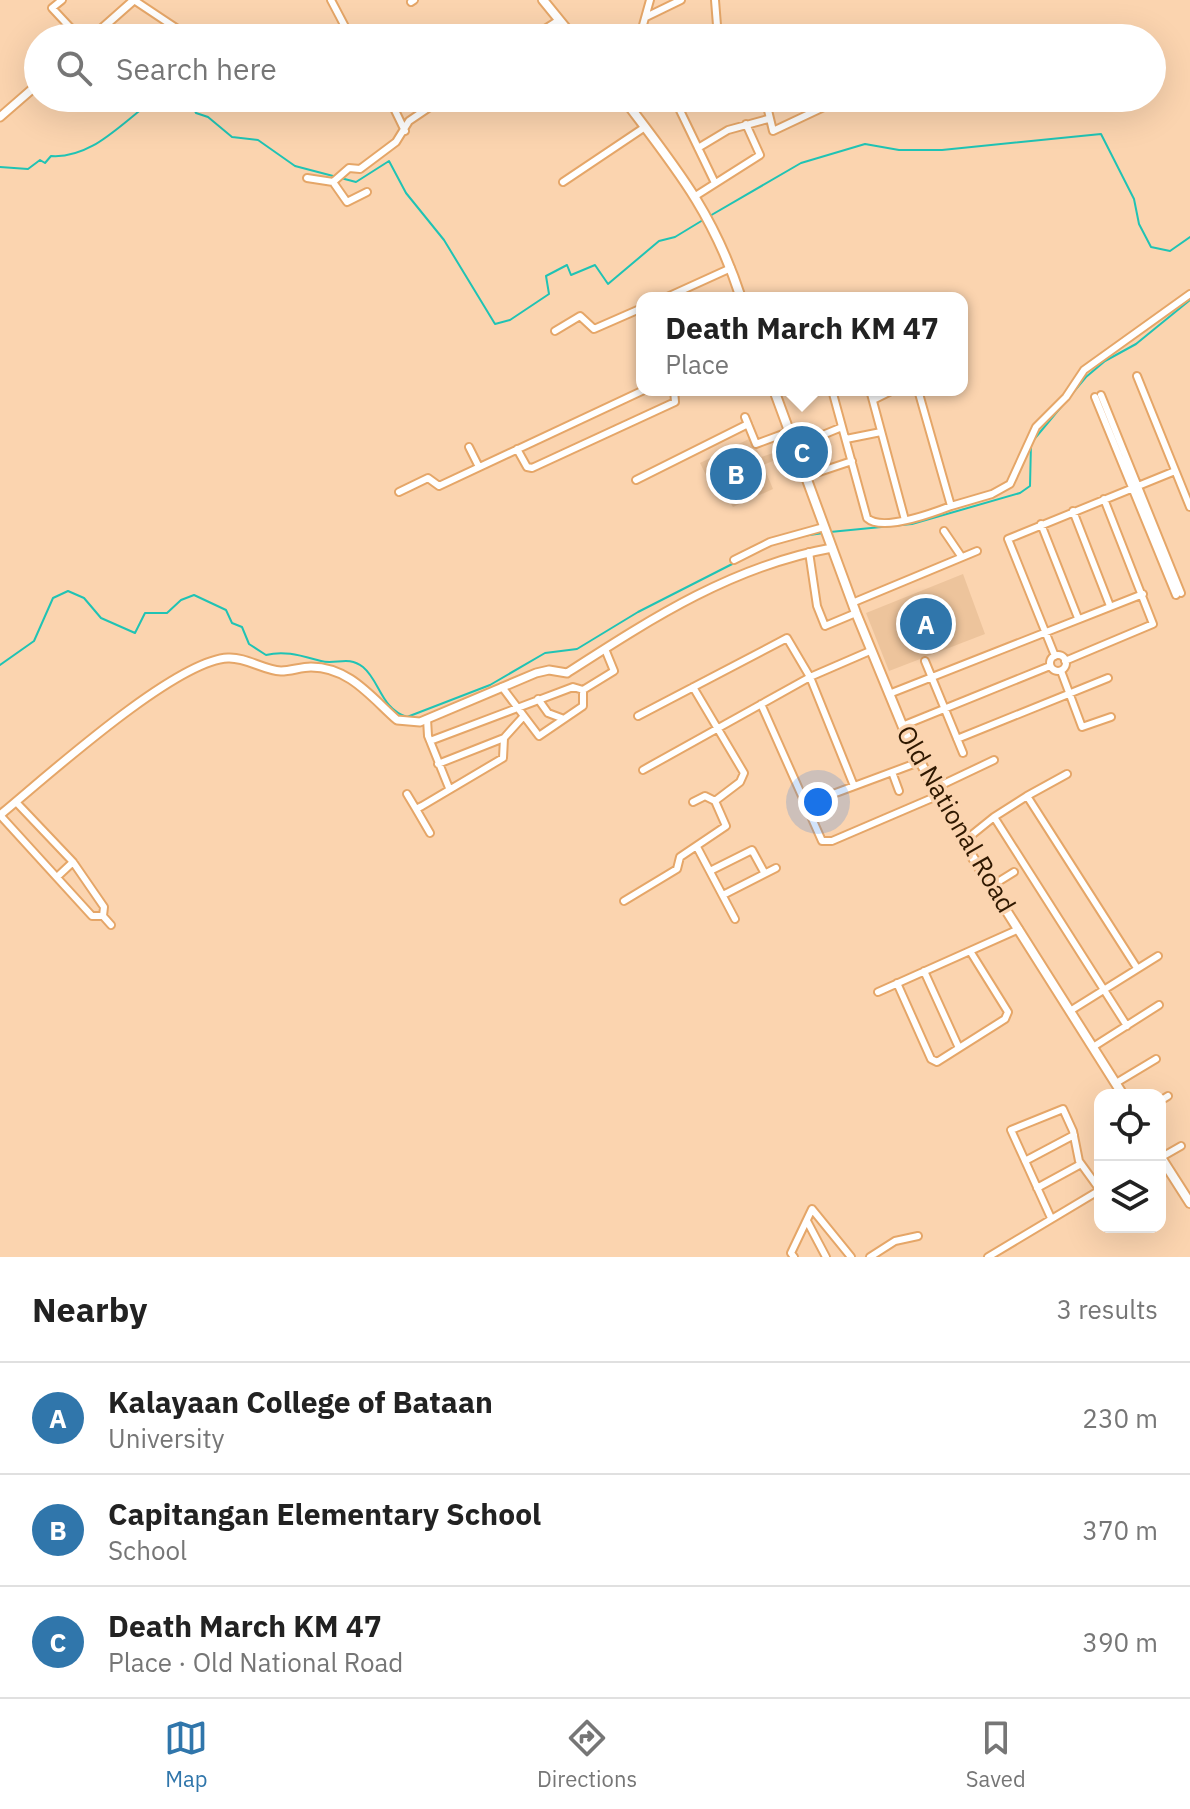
<!DOCTYPE html>
<meta charset="utf-8">
<style>
:root{--surface:#fff;--page:#f2f2f2;--text:#222;--muted:#767676;--line:#e0e0e0;--accent:#3076ab}
body{margin:0;font-family:"IBM Plex Sans",sans-serif;background:var(--page);color:var(--text)}
.controls{position:absolute;right:24px;bottom:24px;display:grid;overflow:hidden;border-radius:16px;box-shadow:0 8px 32px #0002}
.controls button{width:72px;height:72px;display:grid;place-items:center;padding:0;border:0;border-bottom:2px solid var(--line);background:var(--surface);color:var(--text);font:40px sans-serif}
.you{position:absolute;left:818px;top:802px;width:28px;height:28px;margin:-20px;border:6px solid #fff;border-radius:50%;background:#1a73e8;box-shadow:0 0 0 12px #1a73e833}
.badge{display:grid;place-items:center;width:52px;height:52px;border-radius:50%;background:var(--accent);color:#fff;font-size:26px;font-weight:700}
.pin{position:absolute;translate:-50% -50%;border:4px solid #fff;box-shadow:0 2px 8px #0006}
.popup{position:absolute;left:636px;top:292px;width:332px;height:104px;box-sizing:border-box;display:grid;place-content:center;border-radius:16px;background:var(--surface);filter:drop-shadow(0 2px 6px #0005);font-size:26px;white-space:nowrap;color:var(--muted)}
.popup b{font-size:30px;color:var(--text)}
.popup::after{content:'';position:absolute;left:50%;top:100%;margin-left:-16px;border:16px solid transparent;border-top-color:var(--surface)}
.list{margin:0;padding:0;list-style:none}
h2{display:flex;justify-content:space-between;align-items:center;height:104px;margin:0;padding:0 32px;font-size:34px}
h2 small{font-size:26px;font-weight:400;color:var(--muted)}
.list li{display:grid;grid-template-columns:52px 1fr auto;gap:24px;align-items:center;box-sizing:border-box;height:112px;padding:0 32px;border-top:2px solid var(--line)}
.list b{display:block;font-size:30px;white-space:nowrap}
.list p{margin:0;font-size:26px;white-space:nowrap;color:var(--muted)}
.list em{font-size:26px;font-style:normal;color:var(--muted)}
.icon{flex:none;width:44px;height:44px;fill:none;stroke:currentColor;stroke-width:2;stroke-linecap:round;stroke-linejoin:round}
.map{position:relative;flex:none;width:1190px;height:1257px;overflow:hidden}
.search{position:absolute;background:var(--surface);box-shadow:0 8px 32px #0002;left:24px;right:24px;top:24px;height:88px;display:flex;align-items:center;gap:20px;box-sizing:border-box;padding:0 28px;border-radius:44px;color:var(--muted);font-size:30px}
.sheet{height:440px;background:var(--surface)}
nav{display:flex;justify-content:space-around;align-items:center;box-sizing:border-box;height:112px;border-top:2px solid var(--line);background:var(--surface);font-size:22px;color:var(--muted)}
nav a{display:grid;justify-items:center;gap:4px}
nav .on{color:var(--accent)}
.map>svg:first-child{display:block}
.built{fill:#edc49c}
.lines{fill:none;stroke-linecap:round;stroke-linejoin:round}
.stream{stroke:#20c3b4;stroke-width:2}
.minor-casing{stroke:#e5a668;stroke-width:10}
.tertiary-casing{stroke:#e5a668;stroke-width:11}
.secondary-casing{stroke:#e5a668;stroke-width:12}
.minor{stroke:#fff;stroke-width:6}
.tertiary{stroke:#fff;stroke-width:7}
.secondary{stroke:#fff;stroke-width:8}
.labels{text-anchor:middle;stroke-width:7;stroke-linejoin:round;paint-order:stroke}
.street-label{font-size:26px;fill:#2f1800;stroke:#fbd4af}
</style>
<div class="map">
<svg width="1190" height="1257" viewBox="0 0 1190 1257">
<rect width="100%" height="100%" fill="#fbd4af"/>
<path class="built" d="M751,438L761,457L788,448L791,454L763,465L773,489L733,507L719,484L712,487L700,463Z
M963,574L985,634L889,671L866,613Z"/>
<g class="lines">
<path class="stream" d="M189,98L196,113L208,117L232,137L258,140L295,166L356,182L389,161L406,193L444,240L495,324L510,320L549,294L546,276L567,265L571,275L595,265L608,284L659,241L675,237L703,220
M0,167L28,169L40,160L45,163L51,156C94,159 123,120 157,98
M708,217L801,163L865,144L899,150H942L1101,134L1134,199L1139,224L1151,247L1170,251L1190,237
M830,532L912,524L1020,493L1030,486L1031,443L1086,377L1105,361L1136,344L1190,300
M802,536L824,533
M0,665L34,641L53,598L68,591L84,598L101,618L135,633L145,613H167L181,600L194,595L226,610L232,623L242,627L249,644L266,655C285,650 302,656 321,661C336,665 348,655 363,667C380,681 381,709 407,717L490,685L545,653L577,649L638,612L744,558"/>
<g class="minor-casing">
<path id="minor" d="M62,0L52,8L80,38
M134,0L179,30
M331,0L351,38
M715,0L718,38
M411,2L414,0
M646,17L681,0
M531,38L559,20
M649,38L643,25L650,0
M389,98L405,131
M674,98L715,183
M776,98L766,102L773,131L826,106L823,98
M678,106L695,98
M698,148L728,130L768,119
M307,178L333,182L349,168L360,169L396,142L409,121L443,98
M333,182L347,202L367,192
M563,182L645,127
M697,195L760,155L746,124
M665,298L731,268
M555,331L580,316L594,329L642,308
M1137,376L1190,507
M832,390L867,518C882,532 933,513 951,506L918,390
M870,390L905,520
M1101,395L1181,593
M1095,397L1176,595
M873,400L893,390
M745,417L756,444L791,431
M846,439L881,432
M796,446L842,427
M469,447L479,467
M517,449L527,467L532,468L675,402L674,390
M807,476L852,461
M636,480L748,424
M399,492L428,478L439,486L644,390
M951,506L992,494L1010,484L1036,427L1066,397L1084,370L1190,294
M1073,511L1110,606
M1041,524L1078,618
M944,531L961,556
M809,552L817,606L825,626L856,613
M734,560L770,542L824,527
M852,603L977,551
M1050 663a8 8 0 1 1 16 0a8 8 0 1 1-16 0Z
M1055,656L1008,539L1175,471
M925,661L963,753
M1065,661L1153,624L1104,499
M1061,671L1082,727L1111,717
M502,687L539,736L583,706V690
M889,694L1143,594
M538,699L548,713L564,719
M761,704L822,841H832L937,796
M638,716L787,638L810,677L854,786
M427,719L428,736L449,788
M902,726L1050,666
M957,739L1108,678
M430,741L573,687L583,690L614,671L605,649
M438,764L504,738L522,718
M643,770L810,677L870,651
M892,772L899,791
M933,789L994,760
M407,794L416,809L422,806L503,758L504,738
M1027,796L1067,774
M16,802L73,862L104,907L103,916L111,925
M693,802L705,796L715,801
M806,804L919,762
M416,809L430,833
M0,815L92,916H103
M994,817L1127,1026
M963,842L994,817L1027,796L1137,968
M697,847L735,919
M710,871L752,850L764,872
M57,877L73,862
M993,885L1014,872
M723,895L776,868
M624,901L677,869L680,857L726,826L715,801L740,782L744,773L693,687
M924,971L959,1048
M897,983L931,1059L937,1062L1005,1019L1008,1012L970,951
M878,992L1019,929
M1070,1011L1158,956
M1093,1047L1159,1005
M1116,1083L1156,1059
M1160,1101L1168,1096
M1160,1158L1181,1146
M1025,1161L1074,1135
M1037,1188L1081,1164
M1051,1218L1011,1130L1063,1109L1073,1131L1079,1161L1100,1190
M807,1221L826,1257
M794,1257L791,1253L812,1209L851,1257
M870,1257L895,1241L918,1236
M988,1257L1100,1190"/>
</g>
<g class="tertiary-casing">
<path id="tertiary" d="M91,38L134,0
M0,117L38,84
M0,815C45,778 175,660 228,658C246,657 263,670 281,671C291,671 301,667 311,667C349,667 371,697 397,720L420,722L536,673L549,670L567,673C651,619 732,566 832,548"/>
</g>
<g class="secondary-casing">
<path id="secondary" d="M543,0L574,38
M623,98C676,168 713,212 741,298
M774,390L856,613L907,737L963,842L1123,1095
M1160,1156L1190,1203"/>
</g>
<use href="#minor" class="minor"/>
<use href="#tertiary" class="tertiary"/>
<use href="#secondary" class="secondary"/>
</g>
<g class="labels">
<g class="street-label">
<text transform="translate(956 819) rotate(60)" y="9">Old National Road</text>
</g>
</g>
</svg>
<div class="controls">
<button><svg class="icon" aria-label="locate" viewBox="0 0 24 24"><circle cx="12" cy="12" r="6"/><path d="M12 2v4M12 18v4M2 12h4M18 12h4"/></svg></button>
<button><svg class="icon" aria-label="layers" viewBox="0 0 24 24"><path d="M12 4l9 5-9 5-9-5zM3 14l9 5 9-5"/></svg></button>
</div>
<div class="you"></div>
<div class="pin badge" style="left:926px;top:624px">A</div>
<div class="pin badge" style="left:736px;top:474px">B</div>
<div class="pin badge" style="left:802px;top:452px">C</div>
<div class="popup"><b>Death March KM 47</b>Place</div>
<div class="search"><svg class="icon" aria-label="search" viewBox="0 0 24 24"><circle cx="10" cy="10" r="6"/><path d="M15 15l6 6"/></svg>Search here</div>
</div>
<section class="sheet">
<h2>Nearby<small>3 results</small></h2>
<ul class="list">
<li><span class="badge">A</span><div><b>Kalayaan College of Bataan</b><p>University</p></div><em>230 m</em></li>
<li><span class="badge">B</span><div><b>Capitangan Elementary School</b><p>School</p></div><em>370 m</em></li>
<li><span class="badge">C</span><div><b>Death March KM 47</b><p>Place · Old National Road</p></div><em>390 m</em></li>
</ul>
</section>
<nav>
<a class="on"><svg class="icon" aria-label="map" viewBox="0 0 24 24"><path d="M3 6l6-2 6 2 6-2v14l-6 2-6-2-6 2zM9 4v14M15 6v14"/></svg>Map</a>
<a><svg class="icon" aria-label="directions" viewBox="0 0 24 24"><path d="M12 3l9 9-9 9-9-9zM9 14v-3h6M13 9l2 2-2 2"/></svg>Directions</a>
<a><svg class="icon" aria-label="saved" viewBox="0 0 24 24"><path d="M7 4h10v16l-5-4-5 4z"/></svg>Saved</a>
</nav>
